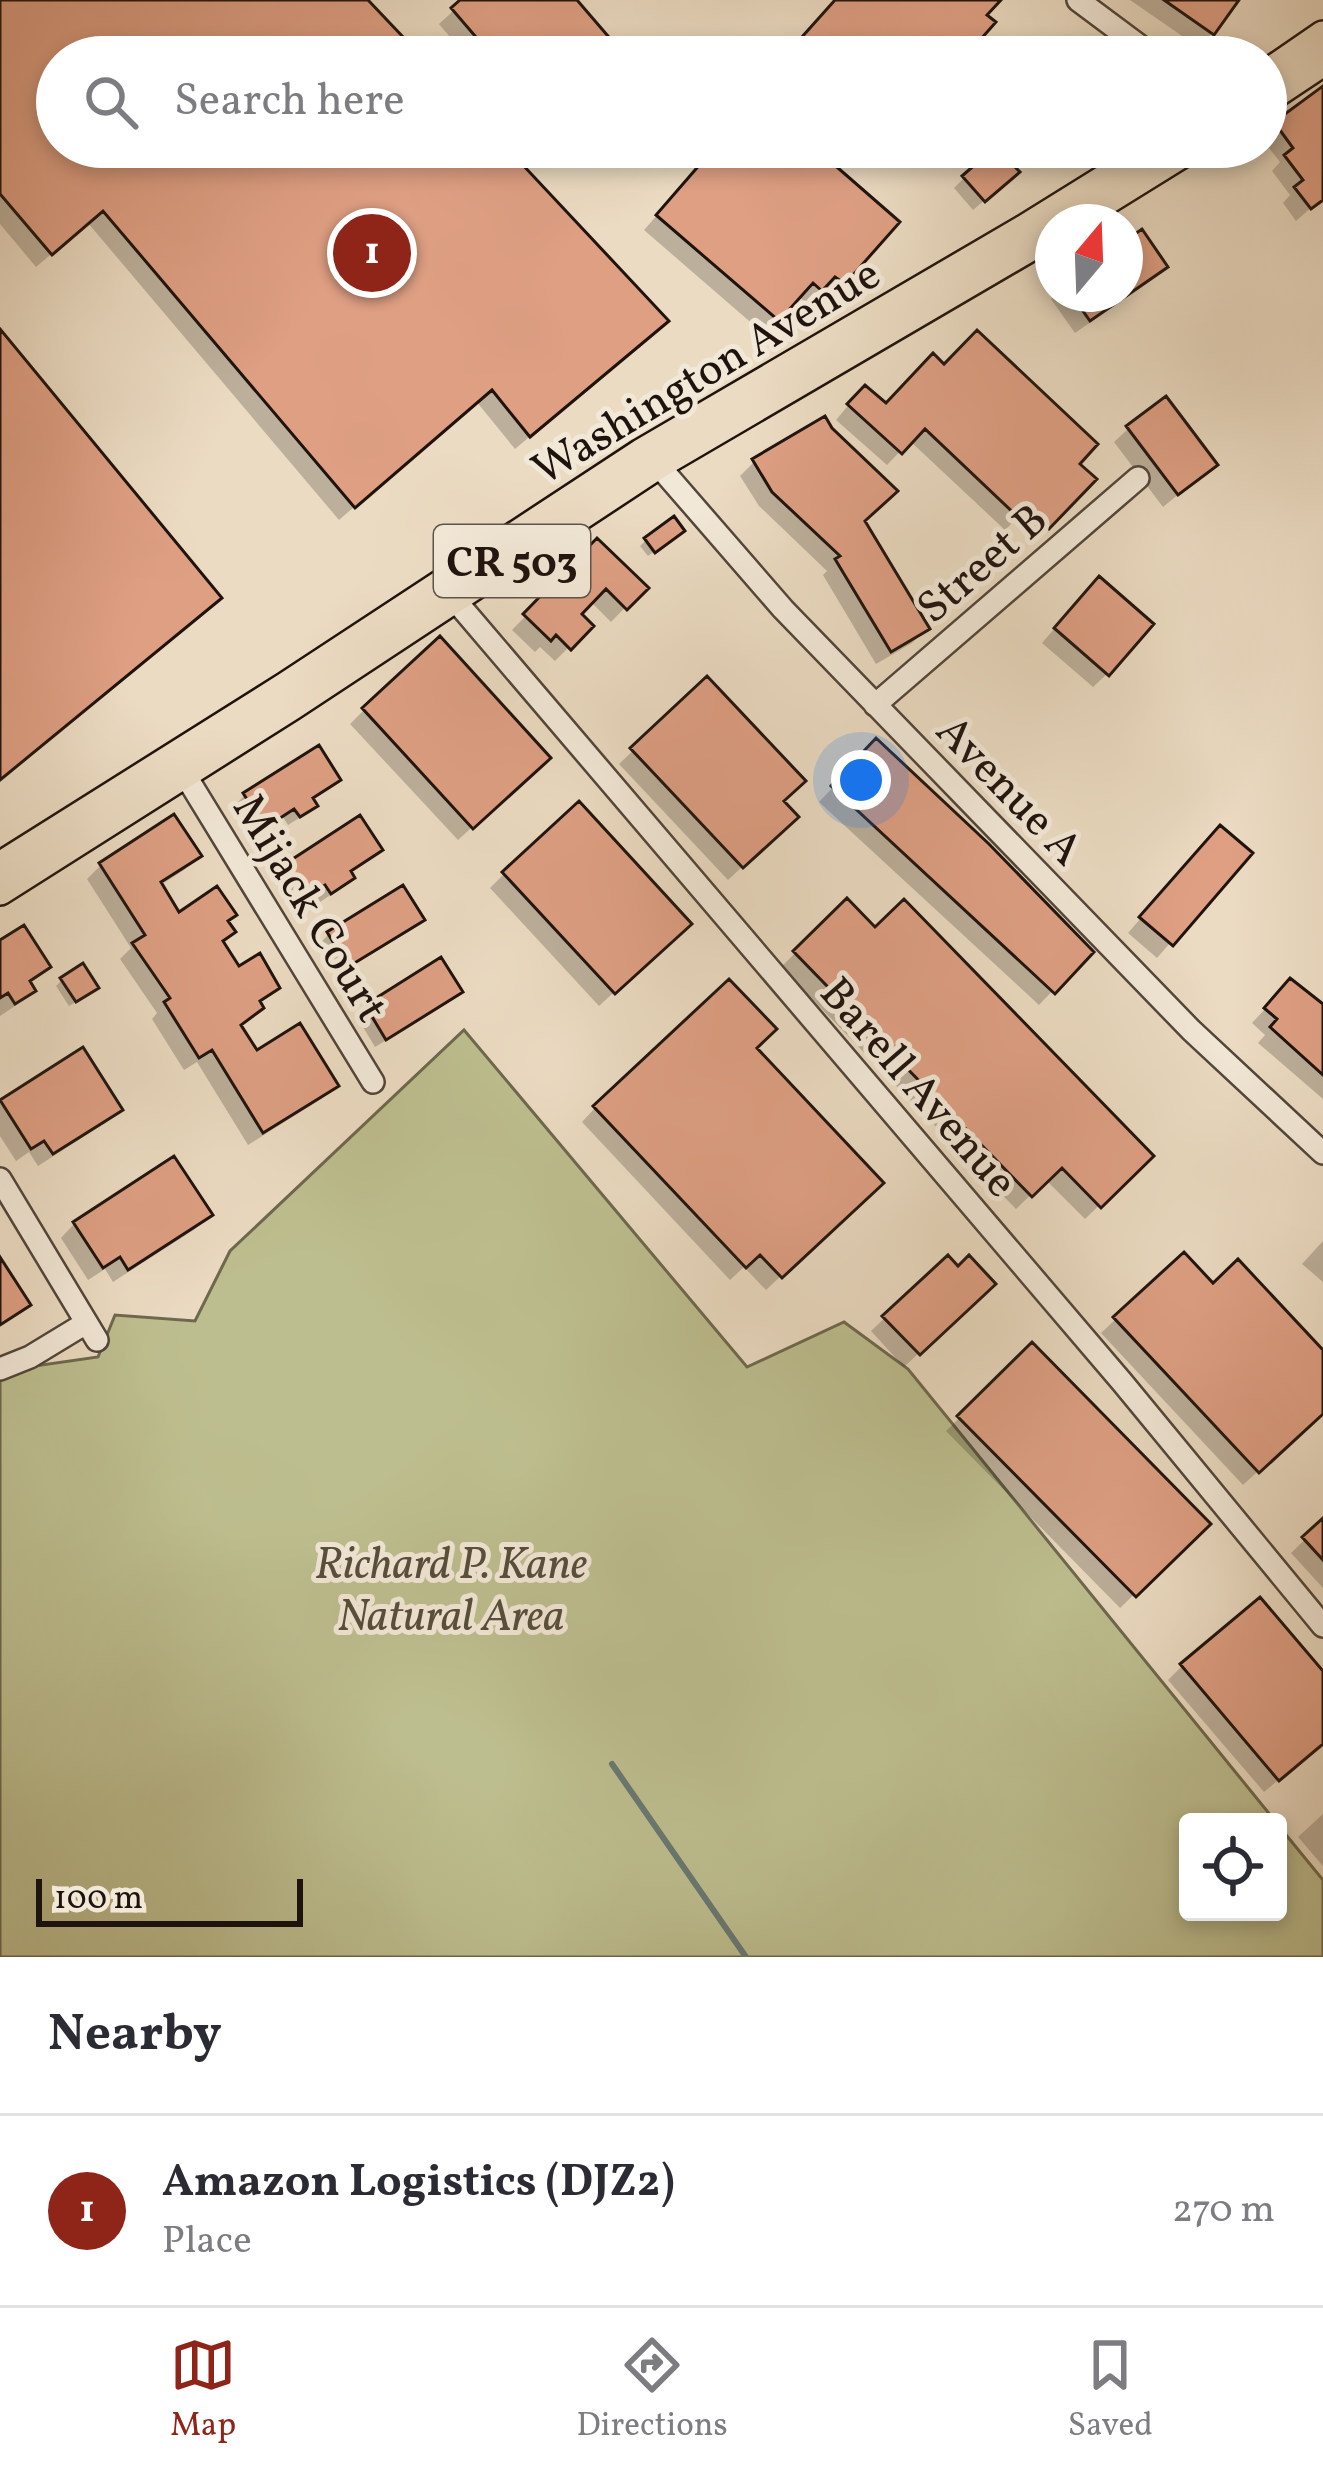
<!DOCTYPE html>
<style>
:root{--surface:#fff;--page:#f7f7f7;--text:#2b2b33;--muted:#7c7c81;--line:#e1e1e2;--accent:#8f2418}
body{margin:0;font-family:Vollkorn,serif;background:var(--page);color:var(--text)}
.controls{position:absolute;right:36px;bottom:36px;display:grid;overflow:hidden;border-radius:12px;box-shadow:0 6px 18px #0003}
.controls button{width:108px;height:108px;display:grid;place-items:center;padding:0;border:0;border-bottom:3px solid var(--line);background:var(--surface);color:var(--text);font:60px sans-serif}
.compass{position:absolute;left:1035px;top:204px;width:108px;height:108px;border-radius:50%;background:var(--surface);box-shadow:0 6px 18px #0003;rotate:19deg}
.scale{position:absolute;left:36px;bottom:30px;width:267px;box-sizing:border-box;padding-left:12px;border:6px solid #1f130e;border-top:0;font-size:33px;line-height:42px;white-space:nowrap;color:#1f130e;-webkit-text-stroke:9px #f2e8d7;paint-order:stroke}
.you{position:absolute;left:861px;top:780px;width:42px;height:42px;margin:-30px;border:9px solid #fff;border-radius:50%;background:#1a73e8;box-shadow:0 0 0 18px #1a73e833}
.badge{display:grid;place-items:center;width:78px;height:78px;border-radius:50%;background:var(--accent);color:#fff;font-size:39px;font-weight:700}
.pin{position:absolute;translate:-50% -50%;border:6px solid #fff;box-shadow:0 3px 12px #0006}
.list{margin:0;padding:0;list-style:none}
h2{display:flex;justify-content:space-between;align-items:center;height:156px;margin:0;padding:0 48px;font-size:51px}
h2 small{font-size:39px;font-weight:400;color:var(--muted)}
.list li{display:grid;grid-template-columns:78px 1fr auto;gap:36px;align-items:center;box-sizing:border-box;height:192px;padding:0 48px;border-top:3px solid var(--line)}
.list b{display:block;font-size:45px;white-space:nowrap}
.list p{margin:0;font-size:39px;white-space:nowrap;color:var(--muted)}
.list em{font-size:39px;font-style:normal;color:var(--muted)}
.icon{flex:none;width:66px;height:66px;fill:none;stroke:currentColor;stroke-width:2;stroke-linecap:round;stroke-linejoin:round}
.map{position:relative;flex:none;width:1323px;height:1957px;overflow:hidden}
.search{position:absolute;background:var(--surface);box-shadow:0 6px 18px #0003;left:36px;right:36px;top:36px;height:132px;display:flex;align-items:center;gap:30px;box-sizing:border-box;padding:0 42px;border-radius:66px;color:var(--muted);font-size:45px}
.sheet{height:348px;background:var(--surface)}
nav{display:flex;justify-content:space-around;align-items:center;box-sizing:border-box;height:168px;border-top:3px solid var(--line);background:var(--surface);font-size:33px;color:var(--muted)}
nav a{display:grid;justify-items:center;gap:6px}
nav .on{color:var(--accent)}
.map>svg:first-child{display:block}
.green{fill:#bdbe8f;stroke:#6e684e;stroke-width:3}
.shadow{fill:#0003}
.lines{fill:none;stroke-linecap:round;stroke-linejoin:round}
.stream{stroke:#687872;stroke-width:6}
.building{fill:#de9f83;stroke:#1f130e;stroke-width:3}
.minor-casing{stroke:#52453b;stroke-width:26}
.major-casing{stroke:#1f130e;stroke-width:32}
.minor{stroke:#f2e8d7;stroke-width:21}
.major{stroke:#ebdbc2;stroke-width:27}
.labels{text-anchor:middle;stroke-width:10;stroke-linejoin:round;paint-order:stroke}
.shield{fill:#f2e8d7;stroke:#5e534a;stroke-width:3}
.shield-label{font-size:42px;font-weight:bold;fill:#1f130e}
.street-label{font-size:45px;fill:#1f130e;stroke:#f2e8d7}
.park-label{font-size:45px;font-style:italic;fill:#564f3b;stroke:#f2e8d7}
</style>
<div class="map">
<svg width="1323" height="1957" viewBox="0 0 1323 1957">
<rect width="100%" height="100%" fill="#ebdbc2"/>
<filter id="stains"><feTurbulence type="fractalNoise" baseFrequency=".00167" numOctaves="4"/><feColorMatrix values="0 0 0 0 .2 0 0 0 0 .09 0 0 0 0 .02 0 0 0 .5 -.17"/></filter>
<radialGradient id="worn" r=".72"><stop offset=".6" stop-color="#630" stop-opacity="0"/><stop offset="1" stop-color="#630" stop-opacity=".3"/></radialGradient>
<path class="green" d="M464,1030L747,1367L844,1322L908,1369L1276,1822H1188V1912H1278V1825L1323,1880V1957H0V1371L98,1357L115,1315L195,1321L230,1251Z"/>
<path class="shadow" d="M0,0H364L417,57H57V147H502L651,334L515,449L476,401L339,520L88,223L36,267L0,224Z
M465,0H573L622,57H467L439,24Z
M1130,0H1235L1212,33L1198,47Z
M1323,90V197L1296,221L1283,203L1290,195L1272,171L1280,162L1266,144V135Z
M546,147H563L553,156Z
M717,147H809L895,222L829,296L820,289L806,303L798,296L763,333L644,230Z
M826,147H854L841,160Z
M964,178L1006,182L973,210L954,188Z
M1125,244L1164,267L1150,281L1075,333L1051,299L1057,294H1125Z
M851,402L885,407L1076,464L1092,479L1034,540L1014,521L1005,530L910,441L887,465L836,420Z
M1128,429L1214,465L1163,507L1114,442Z
M754,462L926,629L912,643L876,664L823,575L827,571L759,506L740,476Z
M675,536L648,556L640,546L646,540Z
M597,543L644,588L611,622L590,601L577,614L590,626L555,661L540,647L535,652L512,630Z
M1085,593L1107,674L1093,687L1042,643Z
M707,680L780,801L795,817L728,880L619,764Z
M364,710L533,772L458,840L350,724Z
M876,742L1090,952L1039,1005L819,802Z
M338,780L311,800L314,805L304,815L288,825L283,817L254,836L235,805L245,795Z
M1206,843L1248,853L1157,958L1128,933Z
M380,850L349,873L351,877L341,888L320,902L314,893L296,905L277,876L287,866Z
M198,856L184,870L159,886L178,916L225,922L221,943L238,970L277,988L258,1004L260,1008L239,1027L256,1054L335,1085L321,1099L248,1145L197,1062L184,1070L152,1019L157,1013L120,959L131,948L87,879L101,865Z
M504,874L674,937L599,1006L490,888Z
M847,902L875,931L1150,1156L1085,1219L1046,1180L1016,1209L781,967Z
M421,920L411,930L337,975L319,944L329,934Z
M0,944L47,967L28,984L32,990L18,1004L0,1016Z
M62,980L89,994L69,1006L56,986Z
M459,991L449,1002L375,1047L357,1017L367,1007Z
M1277,996L1323,1010V1099L1258,1043L1265,1035L1252,1023Z
M754,1048L880,1183L766,1290L744,1267L730,1280L582,1122L595,1108Z
M82,1052L119,1109L105,1123L38,1166L29,1152L16,1161L0,1136V1104Z
M209,1215L195,1229L113,1282L105,1269L88,1280L61,1238L74,1224Z
M1323,1241V1282L1302,1264Z
M1183,1256L1212,1287L1323,1354V1411L1243,1485L1101,1333Z
M947,1259L978,1298L904,1367L871,1331Z
M1032,1347L1207,1524L1120,1608L946,1431Z
M1323,1522V1588L1291,1553Z
M1182,1666L1323,1676V1742L1264,1792L1168,1680Z
M1323,1814V1866L1298,1837Z"/>
<g class="lines">
<path class="stream" d="M612,1764L746,1957"/>
</g>
<path class="building" d="M0,0H368L422,57H57V147H506L669,321L530,437L492,390L355,508L103,211L52,255L0,194Z
M460,0H577L626,57H493L451,8Z
M835,0H1001L987,15L996,22L965,57H784Z
M1164,0H1239L1214,35Z
M1323,86V200L1311,209L1294,187L1303,180L1284,155L1293,148L1274,122Z
M715,147H814L900,222L845,284L835,277L822,291L813,283L779,321L656,215Z
M995,147L1020,172L985,202L962,176Z
M1142,229L1168,267L1090,321L1071,294H1125V241Z
M0,329L222,598L0,780Z
M977,330L1098,444L1080,464L1097,479L1049,529L1029,510L1020,519L925,429L902,454L847,404L865,385L886,403L933,353L944,364Z
M1166,396L1218,465L1178,495L1126,426Z
M825,416L832,428L898,491L865,521L930,629L891,652L835,559L840,556L772,492L752,459Z
M674,516L685,531L655,553L644,538Z
M597,538L649,588L627,610L606,589L582,614L594,626L571,650L556,635L551,641L523,614Z
M1099,576L1154,624L1109,676L1054,628Z
M440,636L551,758L473,829L362,708Z
M707,676L806,781L784,801L799,817L743,868L630,748Z
M876,738L989,844L1094,952L1055,994L831,786Z
M319,745L341,780L313,798L318,806L300,817L294,809L265,828L243,793Z
M579,801L692,924L615,994L502,872Z
M174,814L202,856L161,882L179,912L217,886L237,915L228,921L236,932L223,941L239,966L260,953L280,988L260,1001L264,1008L241,1025L257,1050L300,1023L339,1086L263,1133L212,1050L199,1058L164,1002L170,998L132,943L145,935L99,863Z
M360,815L383,850L351,871L355,878L331,894L325,885L307,897L285,864Z
M1220,825L1253,853L1173,946L1139,917Z
M403,885L425,920L348,967L327,932Z
M847,898L875,927L904,899L1154,1156L1101,1208L1062,1168L1032,1197L793,951Z
M24,925L51,967L30,981L36,991L15,1004L8,993L0,998V940Z
M441,957L463,992L386,1040L365,1005Z
M83,963L99,988L76,1002L60,978Z
M1290,978L1323,1004V1075L1270,1027L1277,1019L1264,1008Z
M729,979L777,1029L757,1048L884,1183L782,1278L760,1255L746,1268L593,1106Z
M83,1047L123,1110L53,1154L44,1141L31,1149L0,1100Z
M174,1156L213,1215L128,1270L120,1257L103,1268L73,1222Z
M1184,1252L1213,1283L1238,1259L1323,1350V1414L1259,1473L1113,1317Z
M948,1255L958,1266L969,1255L996,1284L920,1355L882,1316Z
M0,1257L31,1305L0,1325Z
M1032,1342L1211,1524L1136,1597L957,1416Z
M1323,1518V1560L1302,1537Z
M1260,1597L1323,1671V1744L1279,1781L1180,1664Z"/>
<g class="lines">
<g class="minor-casing">
<path id="minor" d="M1078,0L1149,53
M658,465L783,609L1191,1030L1323,1153
M455,600L1122,1382L1323,1626
M875,705L1138,478
M184,773L373,1082
M0,1179L97,1340
M0,1369L30,1357L86,1323"/>
</g>
<g class="major-casing">
<path id="major" d="M1149,53L1161,57
M1266,74L1323,35
M1266,100L1323,62
M1072,222L1193,147
M0,866L286,686L641,453L1024,229L1156,147
M0,891L292,706L658,465L1053,234"/>
</g>
<use href="#minor" class="minor"/>
<use href="#major" class="major"/>
</g>
<g class="labels">
<rect class="shield" x="434" y="525" width="156" height="72" rx="9"/>
<g class="shield-label">
<text x="512" y="576">CR 503</text>
</g>
<g class="street-label">
<text transform="translate(705 370) rotate(-31)" y="16">Washington Avenue</text>
<text transform="translate(981 562) rotate(-41)" y="16">Street B</text>
<text transform="translate(1011 789) rotate(46)" y="16">Avenue A</text>
<text transform="translate(312 907) rotate(59)" y="16">Mijack Court</text>
<text transform="translate(920 1086) rotate(49)" y="16">Barell Avenue</text>
</g>
<g class="park-label">
<text x="451" y="1578">Richard P. Kane<tspan x="451" dy="52">Natural Area</tspan></text>
</g>
</g>
<rect width="100%" height="100%" filter="url(#stains)"/>
<rect width="100%" height="100%" fill="url(#worn)"/>
</svg>
<div class="controls">
<button><svg class="icon" aria-label="locate" viewBox="0 0 24 24"><circle cx="12" cy="12" r="6"/><path d="M12 2v4M12 18v4M2 12h4M18 12h4"/></svg></button>
</div>
<svg class="compass" viewBox="-18 -18 36 36"><path d="M0-13l5 13h-10z" fill="#e53935"/><path d="M0 13l5-13h-10z" fill="#7c7c81"/></svg>
<div class="scale">100 m</div>
<div class="you"></div>
<div class="pin badge" style="left:372px;top:253px">1</div>
<div class="search"><svg class="icon" aria-label="search" viewBox="0 0 24 24"><circle cx="10" cy="10" r="6"/><path d="M15 15l6 6"/></svg>Search here</div>
</div>
<section class="sheet">
<h2>Nearby<small></small></h2>
<ul class="list">
<li><span class="badge">1</span><div><b>Amazon Logistics (DJZ2)</b><p>Place</p></div><em>270 m</em></li>
</ul>
</section>
<nav>
<a class="on"><svg class="icon" aria-label="map" viewBox="0 0 24 24"><path d="M3 6l6-2 6 2 6-2v14l-6 2-6-2-6 2zM9 4v14M15 6v14"/></svg>Map</a>
<a><svg class="icon" aria-label="directions" viewBox="0 0 24 24"><path d="M12 3l9 9-9 9-9-9zM9 14v-3h6M13 9l2 2-2 2"/></svg>Directions</a>
<a><svg class="icon" aria-label="saved" viewBox="0 0 24 24"><path d="M7 4h10v16l-5-4-5 4z"/></svg>Saved</a>
</nav>
